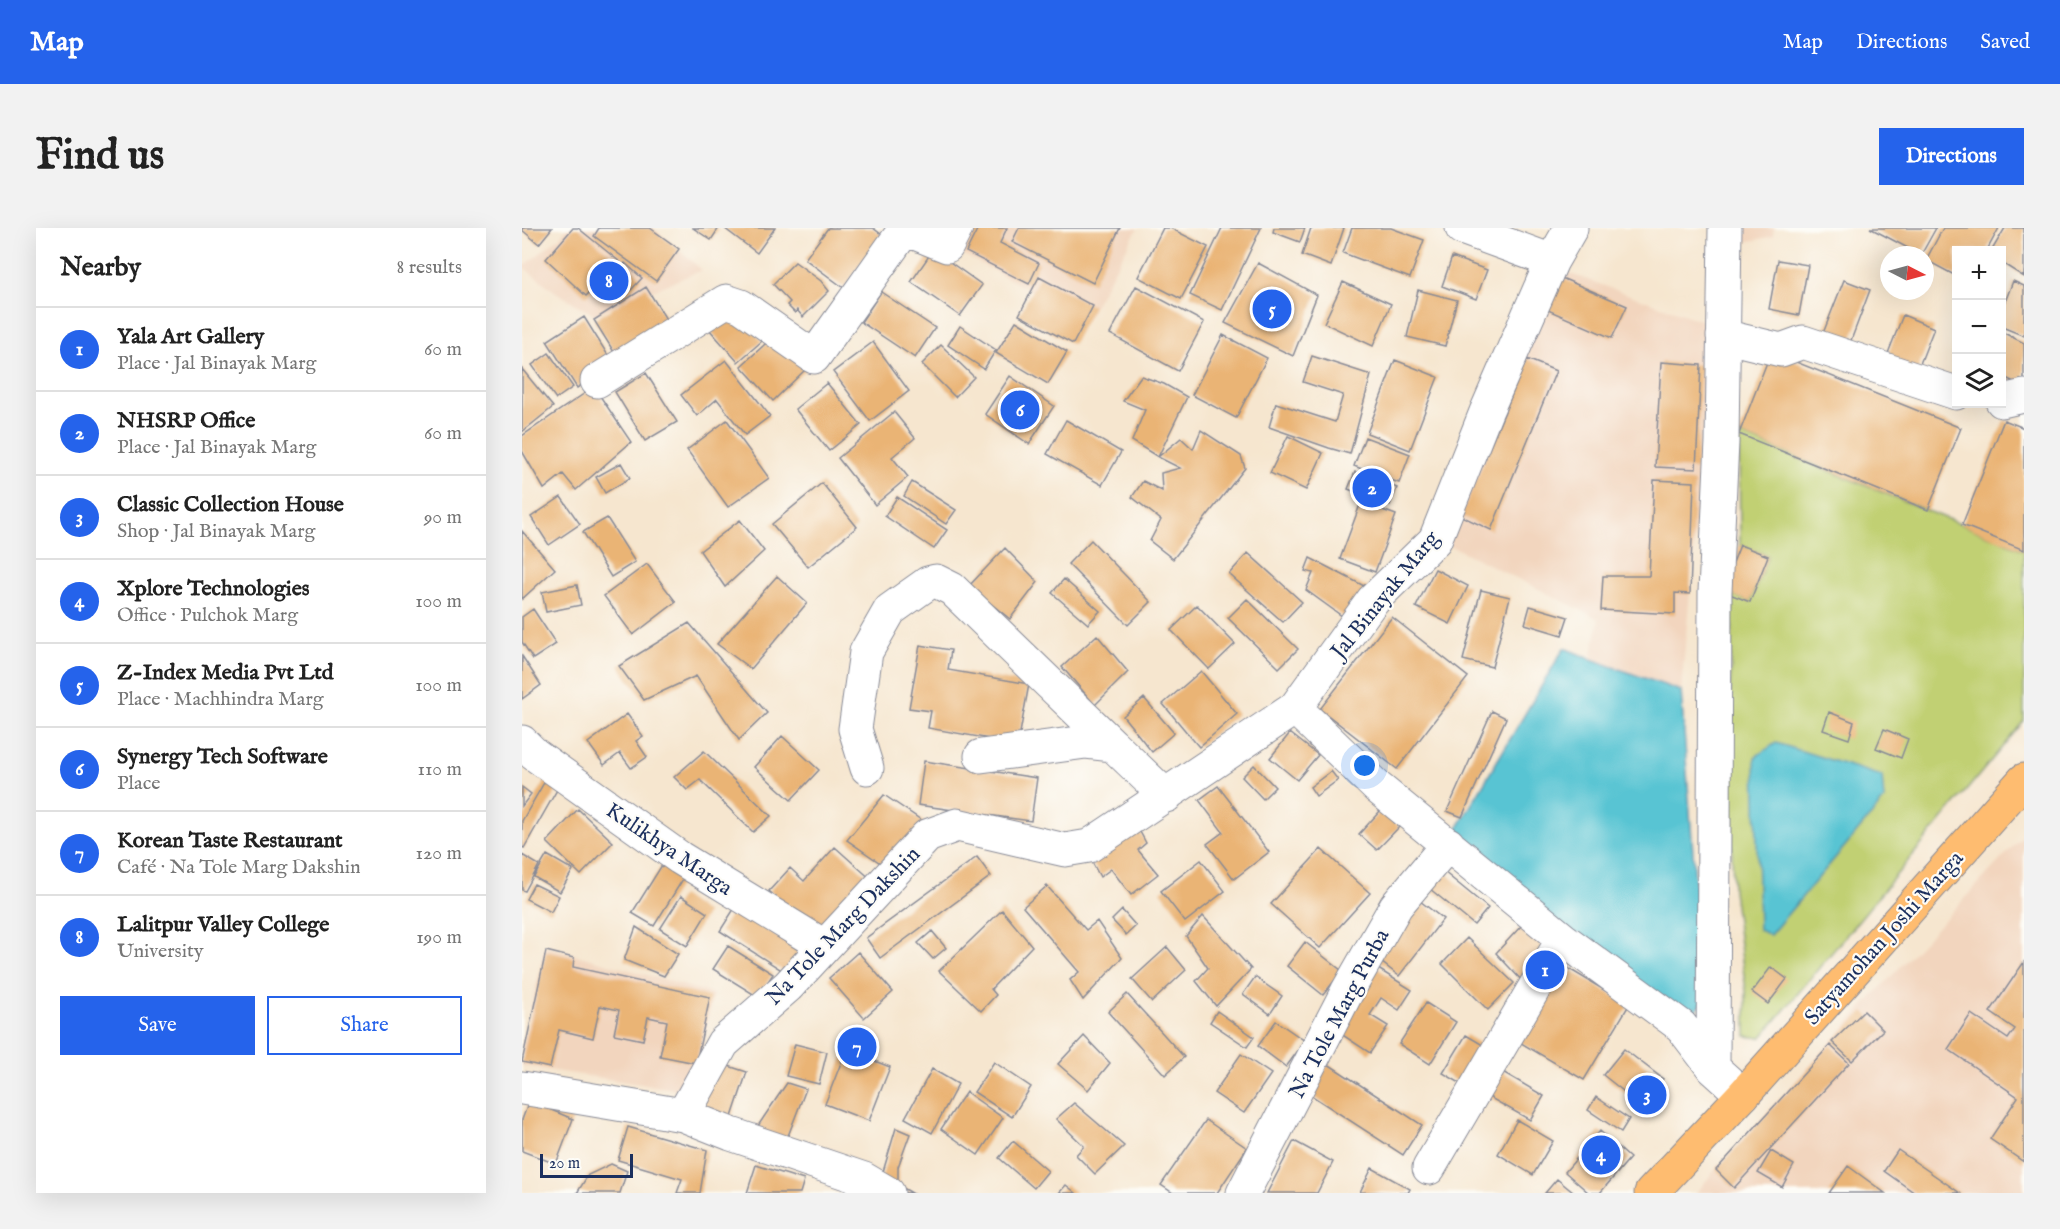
<!DOCTYPE html>
<meta charset="utf-8">
<style>
:root{--surface:#fff;--page:#f2f2f2;--text:#222;--muted:#767676;--line:#e0e0e0;--accent:#2563eb}
body{margin:0;font-family:"IM FELL English",serif;background:var(--page);color:var(--text)}
.controls{position:absolute;right:18px;top:18px;display:grid;overflow:hidden;border-radius:0px;box-shadow:0 6px 24px #0002}
.controls button{width:54px;height:54px;display:grid;place-items:center;padding:0;border:0;border-bottom:2px solid var(--line);background:var(--surface);color:var(--text);font:30px sans-serif}
.compass{position:absolute;left:1358px;top:18px;width:54px;height:54px;border-radius:50%;background:var(--surface);box-shadow:0 6px 24px #0002;rotate:96deg}
.scale{position:absolute;left:18px;bottom:15px;width:93px;box-sizing:border-box;padding-left:6px;border:3px solid #1b2f5e;border-top:0;font-size:16px;line-height:21px;white-space:nowrap;color:#1b2f5e;-webkit-text-stroke:4px #fdfcf7;paint-order:stroke}
.you{position:absolute;left:843px;top:538px;width:21px;height:21px;margin:-15px;border:4px solid #fff;border-radius:50%;background:#1a73e8;box-shadow:0 0 0 9px #1a73e833}
.badge{display:grid;place-items:center;width:39px;height:39px;border-radius:50%;background:var(--accent);color:#fff;font-size:20px;font-weight:700}
.pin{position:absolute;translate:-50% -50%;border:3px solid #fff;box-shadow:0 2px 6px #0006}
.list{margin:0;padding:0;list-style:none}
h2{display:flex;justify-content:space-between;align-items:center;height:78px;margin:0;padding:0 24px;font-size:26px}
h2 small{font-size:20px;font-weight:400;color:var(--muted)}
.list li{display:grid;grid-template-columns:39px 1fr auto;gap:18px;align-items:center;box-sizing:border-box;height:84px;padding:0 24px;border-top:2px solid var(--line)}
.list b{display:block;font-size:22px;white-space:nowrap}
.list p{margin:0;font-size:20px;white-space:nowrap;color:var(--muted)}
.list em{font-size:20px;font-style:normal;color:var(--muted)}
.actions{display:flex;gap:12px;padding:18px 24px}
.actions a{flex:1;padding:14px 0;border:2px solid var(--accent);border-radius:0px;text-align:center;font-size:21px;color:var(--accent)}
.actions .main{background:var(--accent);color:#fff}
.icon{flex:none;width:33px;height:33px;fill:none;stroke:currentColor;stroke-width:2;stroke-linecap:round;stroke-linejoin:round}
.map{position:relative;flex:none;width:1502px;height:965px;overflow:hidden;border-radius:0px}
header{display:flex;align-items:center;gap:36px;box-sizing:border-box;height:84px;padding:0 30px;background:var(--accent);color:#fff}
header strong{font-size:28px}
nav{display:flex;gap:33px;margin-inline-start:auto;font-size:21px}
.intro{display:flex;align-items:center;justify-content:space-between;box-sizing:border-box;height:144px;padding:0 36px}
h1{margin:0;font-size:42px}
.button{padding:15px 27px;border-radius:0px;background:var(--accent);color:#fff;font-size:21px;font-weight:700}
main{display:flex;gap:36px;padding:0 36px}
aside{flex:1;background:var(--surface);border-radius:0px;box-shadow:0 6px 24px #0002}
.map>svg:first-child{display:block}
.built{fill:#f2d5be}
.green{fill:#c1d073;stroke:#6e8068;stroke-width:1.5}
.water{fill:#58c4d3;stroke:#3a7a98;stroke-width:1.5}
.building{fill:#eab474}
.lines{fill:none;stroke-linecap:round;stroke-linejoin:round}
.minor-casing{stroke:#888a96;stroke-width:35}
.major-casing{stroke:#888a96;stroke-width:35}
.minor{stroke:#fff;stroke-width:33}
.major{stroke:#febc70;stroke-width:33}
.labels{text-anchor:middle;stroke-width:4.5;stroke-linejoin:round;paint-order:stroke}
.street-label{font-size:22px;fill:#1b2f5e;stroke:#fdfcf7}
</style>
<header>
<strong>Map</strong>
<nav><a>Map</a><a>Directions</a><a>Saved</a></nav>
</header>
<div class="intro"><h1>Find us</h1><a class="button">Directions</a></div>
<main>
<aside>
<h2>Nearby<small>8 results</small></h2>
<ul class="list">
<li><span class="badge">1</span><div><b>Yala Art Gallery</b><p>Place · Jal Binayak Marg</p></div><em>60 m</em></li>
<li><span class="badge">2</span><div><b>NHSRP Office</b><p>Place · Jal Binayak Marg</p></div><em>60 m</em></li>
<li><span class="badge">3</span><div><b>Classic Collection House</b><p>Shop · Jal Binayak Marg</p></div><em>90 m</em></li>
<li><span class="badge">4</span><div><b>Xplore Technologies</b><p>Office · Pulchok Marg</p></div><em>100 m</em></li>
<li><span class="badge">5</span><div><b>Z-Index Media Pvt Ltd</b><p>Place · Machhindra Marg</p></div><em>100 m</em></li>
<li><span class="badge">6</span><div><b>Synergy Tech Software</b><p>Place</p></div><em>110 m</em></li>
<li><span class="badge">7</span><div><b>Korean Taste Restaurant</b><p>Café · Na Tole Marg Dakshin</p></div><em>120 m</em></li>
<li><span class="badge">8</span><div><b>Lalitpur Valley College</b><p>University</p></div><em>190 m</em></li>
</ul>
<div class="actions"><a class="main">Save</a><a>Share</a></div>
</aside>
<div class="map">
<svg width="1502" height="965" viewBox="0 0 1502 965">
<rect width="100%" height="100%" fill="#fdfcf7"/>
<filter id="ink" filterUnits="userSpaceOnUse"><feTurbulence type="fractalNoise" baseFrequency=".0167" numOctaves="2"/><feDisplacementMap in="SourceGraphic" scale="12" xChannelSelector="R" yChannelSelector="G"/><feConvolveMatrix kernelMatrix="1 2 1 2 8 2 1 2 1" color-interpolation-filters="sRGB"/></filter>
<filter id="wash" filterUnits="userSpaceOnUse"><feTurbulence type="fractalNoise" baseFrequency=".008" numOctaves="4" result="noise"/><feDisplacementMap in="SourceGraphic" scale="24" xChannelSelector="R" yChannelSelector="G"/><feGaussianBlur stdDeviation="1.35" result="paint"/><feColorMatrix in="noise" values="0 0 0 0 0 0 0 0 0 0 0 0 0 0 0 0 0 1.4 0 .05"/><feComposite in="paint" operator="in"/></filter>
<g filter="url(#wash)">
<rect width="100%" height="100%" fill="#f6e6cf"/>
<path class="built" d="M44,0H131L180,42L72,87L34,64L1,39L38,9Z
M450,0H616L564,92L437,24Z
M1205,0H1252L1251,8L1206,18Z
M1029,39L1192,97L1159,463L1069,431L1077,391L925,316Z
M1502,607V965H1174L1193,942L1347,772Z
M23,718L191,766L171,864L0,838V821Z"/>
<path class="green" d="M1217,206L1502,322V493L1239,810L1224,808V763L1211,662L1207,496L1211,367L1228,374L1246,328L1218,317Z"/>
<path class="water" d="M1042,420L1069,431L1159,463L1182,773L1159,798L926,616Z
M1254,515L1360,548L1362,572L1248,707L1237,702L1233,529Z"/>
<g id="blocks">
<path class="building" d="M0,0H30L17,16L0,2Z
M51,0H56L98,34L64,68L24,31Z
M77,0H128L157,21L134,53L72,8Z
M171,0H197L189,12Z
M202,0H253L235,25Z
M306,0H351L360,7L322,60L283,31Z
M456,0H485L478,15L517,35L507,56L444,24Z
M497,0H598L571,55L490,14Z
M641,0H648L686,19L659,71L616,49Z
M700,0H739L700,82L668,67Z
M752,0H783L778,14L751,4Z
M789,0H822L809,38L780,27Z
M830,0H869L902,12L888,50L821,25Z
M1348,0H1414L1399,27Z
M1421,0H1477L1465,22H1434V48L1404,32Z
M1483,0H1502V49L1480,35V22H1470Z
M411,22L460,57L438,88L389,54Z
M930,29L965,42L954,71L920,58Z
M1256,32L1286,37L1277,87L1247,81Z
M273,34L299,53L307,63L281,89L275,82L273,85L265,77L268,74L251,56Z
M103,35L120,50L100,72L83,56Z
M736,35L795,67L771,128L703,95Z
M1035,48L1105,78L1090,110L1019,79Z
M517,49L571,78L551,116L497,87Z
M1322,52L1348,62L1325,123L1298,113Z
M1491,53L1502,58V108L1480,99V82Z
M821,54L869,76L851,118L802,95Z
M614,58L682,94L656,143L588,106Z
M124,59L152,104L100,137L72,92Z
M896,62L935,72L923,118L885,109Z
M359,64L413,100L393,130L339,94Z
M210,80L240,113L216,134L187,101Z
M1381,87L1412,100L1394,146L1363,133Z
M62,89L92,137L55,160L25,113Z
M494,93L545,124L526,156L474,125Z
M438,98L474,122L462,141L426,117Z
M1480,104L1502,115V159L1480,148Z
M253,107L284,141L251,173L219,138Z
M701,107L745,130L714,190L670,167Z
M351,114L387,163L348,193L311,144Z
M419,117L452,149L433,169L400,136Z
M1249,124L1439,200L1406,282L1217,206Z
M27,125L51,159L34,171L10,137Z
M790,128L849,147L828,226L807,220L747,199L754,175L813,194L821,167L781,154Z
M1005,131L1034,143L969,302L939,288Z
M204,132L248,188L223,207L195,171L175,188L159,167Z
M873,132L916,149L888,222L845,205Z
M1139,134L1179,137L1174,241L1133,239Z
M0,141L31,179L0,204Z
M124,145L155,194L123,213L93,164Z
M488,148L532,178L507,216L463,186Z
M619,148L642,156L665,169L636,229L659,210L671,221L679,202L719,228L723,240L651,331L628,313L639,292L610,269L621,253L640,263L639,245L658,240L636,229L610,213L623,182L601,173Z
M305,155L339,197L307,223L273,181Z
M72,159L109,214L54,262L41,246L22,261L0,223V208Z
M372,184L393,210L370,229L386,249L353,277L316,230Z
M205,192L247,250L206,279L165,222Z
M544,192L599,224L580,257L525,226Z
M1482,192L1502,200V322L1440,297Z
M766,208L801,225L784,262L748,245Z
M843,209L888,226L877,255L832,238Z
M99,235L108,250L83,265L74,249Z
M833,244L875,260L868,277L826,261Z
M1132,252L1172,254L1168,366L1153,365V386L1079,382L1081,348H1127Z
M390,254L434,282L424,296L382,268Z
M300,255L335,299L286,339L250,296Z
M39,269L58,296L27,317L9,289Z
M375,269L425,302L412,321L363,288Z
M839,274L874,287L853,344L818,331Z
M85,290L113,334L89,349L61,304Z
M218,292L242,323L203,359L178,323Z
M0,303L33,341L0,371Z
M569,312L629,374L606,397L546,336Z
M1218,317L1246,328L1228,374L1200,363Z
M483,320L516,354L488,391L447,358Z
M726,325L780,374L761,394L707,346Z
M788,330L848,361L824,391L784,362L791,345L783,343Z
M125,336L154,374L111,407L82,368Z
M913,341L946,358L928,396L894,379Z
M255,348L285,375L229,441L195,416Z
M542,351L578,383L566,396L530,365Z
M55,357L59,377L24,384L20,364Z
M959,362L988,369L970,439L941,432Z
M725,371L776,421L757,440L706,390Z
M675,377L713,416L687,441L649,402Z
M1008,378L1046,389L1040,407L1003,396Z
M11,381L34,416L11,431L0,414V389Z
M870,389L946,449L875,541L798,481Z
M167,395L245,485L217,512L174,448L122,472L97,438Z
M575,407L606,444L573,477L540,439Z
M398,417L429,422L426,442L507,456L496,516L406,500L409,483L387,480Z
M0,428L19,457L0,471Z
M679,443L715,486L677,519L641,476Z
M622,470L652,505L630,524L601,488Z
M970,483L984,490L940,589L925,583Z
M1307,484L1332,494L1327,511L1301,502Z
M105,486L121,508L114,513L125,529L109,540L98,525L82,537L66,515Z
M1362,501L1386,511L1379,530L1354,520Z
M768,505L796,527L775,552L748,530Z
M260,508L297,542L269,572L232,539Z
M182,523L249,588L231,604L178,552L165,562L152,549Z
M402,533L515,550L509,593L396,577Z
M732,537L753,559L741,571L720,549Z
M809,543L816,552L794,568L788,559Z
M23,553L36,560L2,620L0,619V593Z
M696,558L747,624L712,651L685,616L701,604L677,572Z
M0,559L9,566L0,578Z
M362,567L402,594L367,641L325,612Z
M56,581L91,614L59,647L25,614Z
M859,582L877,599L855,622L837,606Z
M616,600L624,615L616,622L636,646L609,667L589,641L578,649L570,634Z
M313,619L351,653L300,710L247,663L268,640L282,653Z
M799,621L848,665L798,720L749,676Z
M0,627L17,637L3,663L0,662Z
M25,627L51,642L38,664L12,649Z
M455,629L469,648L358,730L344,710Z
M679,632L703,663L663,694L639,663Z
M140,637L161,651L132,698L110,685Z
M916,639L966,680L952,697L902,656Z
M12,656L37,668L29,684L4,671Z
M525,658L564,702L575,693L600,730L561,772L548,752L557,744L501,679Z
M159,668L185,685L165,718L138,701Z
M898,673L921,691L877,748L854,730Z
M212,681L286,728L272,750L198,703Z
M480,682L510,718L469,761L474,767L459,783L417,743Z
M600,682L614,698L604,707L590,692Z
M681,688L729,741L694,778L674,753L686,740L664,708Z
M1001,696L1029,719L1003,756L974,725Z
M114,699L156,726L142,748L102,732Z
M410,703L424,720L411,731L396,715Z
M945,710L992,755L966,782L920,736Z
M783,714L820,743L801,767L765,738Z
M206,718L251,746L236,769L191,741Z
M645,719L664,742L630,774L610,751Z
M24,723L52,730L51,739L188,769L174,835L138,828L145,793L126,789L121,812L92,806L97,782L78,778L71,810L37,802L28,840L0,834Z
M336,724L371,764L342,790L307,750Z
M1502,734V934L1468,911L1496,869L1426,821L1449,786L1486,811L1493,801L1468,784Z
M1039,736L1107,777L1062,852L994,812Z
M853,739L890,762L877,782L859,770L848,787L866,798L848,825L813,802Z
M1249,739L1265,751L1246,776L1230,764Z
M733,749L760,768L748,786L721,766Z
M605,766L662,829L643,847L586,784Z
M904,775L934,794L908,836L877,816Z
M695,783L732,809L725,819L688,794Z
M1342,783L1361,802L1330,833L1310,814Z
M754,793L783,813L764,839L736,818Z
M944,807L971,823L948,861L921,845Z
M562,808L588,835L566,862L536,836Z
M273,816L305,824L297,856L264,848Z
M1308,817L1327,835L1212,960L1194,942Z
M1102,821L1141,851L1120,878L1081,847Z
M324,822L368,839L347,893L303,876Z
M719,826L749,846L722,885L692,865Z
M194,834L225,844L207,898L176,887Z
M472,834L509,859L490,889L452,864Z
M806,836L900,897L881,927L787,866Z
M410,841L436,856L410,905L383,890Z
M979,843L1022,868L1008,892L965,868Z
M265,855L284,861L261,921L227,911Z
M444,864L481,890L456,927L419,901Z
M1074,869L1107,891L1099,904L1066,882Z
M7,873L51,891L34,936L0,923V892Z
M552,875L602,918L573,946L554,927L562,918L534,891Z
M684,892L725,920L695,965H651L639,957Z
M995,892L1031,913L1011,947L976,926Z
M106,899L185,922L178,965H155L160,951L96,932Z
M374,900L388,906L376,939V957L390,965H377L358,954Z
M1078,903L1108,930L1078,965H1067L1043,944Z
M491,913L526,943L512,960L477,930Z
M772,913L811,934L795,965H745Z
M1376,922L1438,965H1393L1362,943Z
M1249,923L1272,937L1260,959L1236,945Z
M89,936L105,943L98,965H55L66,947Z
M234,937L282,952L278,965H225Z
M1326,938L1363,965H1307Z
M850,940L888,961L886,965L838,964Z
M1035,951L1052,965H1023Z
M544,957L554,965H537Z"/>
</g>
</g>
<g filter="url(#ink)">
<use href="#blocks" fill-opacity="0" stroke="#888a96" stroke-width="1.5"/>
<g class="lines">
<g class="minor-casing">
<path id="minor" d="M940,0L1030,33
M1049,0L1030,33L964,184L913,312L851,372L773,480L855,559L1041,711L1159,798L1191,840L1221,867
M1201,108L1259,122L1281,114L1434,165
M75,153L204,73L219,78L292,129L383,1L425,18L434,0
M1480,173L1502,168
M0,514L12,526L158,630L302,718
M459,528L564,514L591,517L644,568
M345,540L333,501L344,424L368,382L406,355L414,353L430,361L591,517
M1191,840L1193,364L1200,214L1203,0
M0,860L161,887L209,906L342,951L366,965
M161,887L201,815L266,758L405,608L435,597L543,622L567,618L773,480
M907,940L1041,711
M721,965L825,764L874,678L926,616"/>
</g>
<g class="major-casing">
<path id="major" d="M1129,965L1221,867L1502,552"/>
</g>
<use href="#minor" class="minor"/>
<use href="#major" class="major"/>
</g>
</g>
<g class="labels">
<g class="street-label">
<text transform="translate(862 366) rotate(-51)" y="8">Jal Binayak Marg</text>
<text transform="translate(148 620) rotate(34)" y="8">Kulikhya Marga</text>
<text transform="translate(320 697) rotate(-46)" y="8">Na Tole Marg Dakshin</text>
<text transform="translate(1361 709) rotate(-48)" y="8">Satyamohan Joshi Marga</text>
<text transform="translate(816 785) rotate(-62)" y="8">Na Tole Marg Purba</text>
</g>
</g>
</svg>
<div class="controls">
<button>+</button>
<button>−</button>
<button><svg class="icon" aria-label="layers" viewBox="0 0 24 24"><path d="M12 4l9 5-9 5-9-5zM3 14l9 5 9-5"/></svg></button>
</div>
<svg class="compass" viewBox="-18 -18 36 36"><path d="M0-13l5 13h-10z" fill="#e53935"/><path d="M0 13l5-13h-10z" fill="#767676"/></svg>
<div class="scale">20 m</div>
<div class="you"></div>
<div class="pin badge" style="left:1023px;top:742px">1</div>
<div class="pin badge" style="left:850px;top:260px">2</div>
<div class="pin badge" style="left:1125px;top:867px">3</div>
<div class="pin badge" style="left:1079px;top:927px">4</div>
<div class="pin badge" style="left:750px;top:81px">5</div>
<div class="pin badge" style="left:498px;top:182px">6</div>
<div class="pin badge" style="left:335px;top:819px">7</div>
<div class="pin badge" style="left:87px;top:53px">8</div>
</div>
</main>
